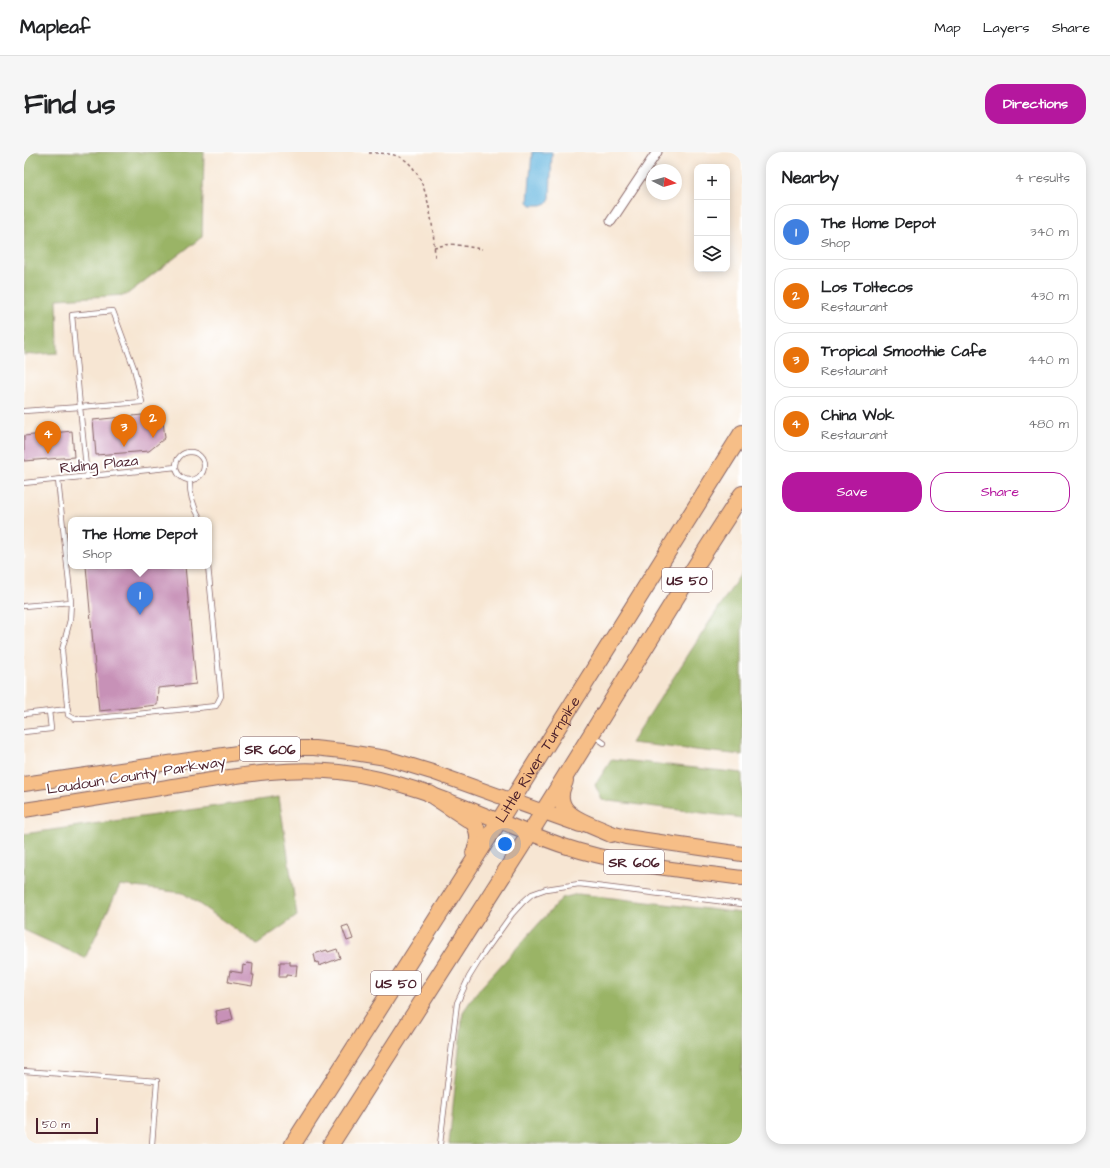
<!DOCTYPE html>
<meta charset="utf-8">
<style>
:root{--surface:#fff;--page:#f6f6f6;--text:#202124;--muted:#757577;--line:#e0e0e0;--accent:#b5179e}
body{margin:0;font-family:"Architects Daughter",sans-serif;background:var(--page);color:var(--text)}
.controls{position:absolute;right:12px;top:12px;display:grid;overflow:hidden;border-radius:8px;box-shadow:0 2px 10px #0003}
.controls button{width:36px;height:36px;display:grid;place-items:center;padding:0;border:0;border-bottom:1px solid var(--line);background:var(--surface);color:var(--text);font:20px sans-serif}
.compass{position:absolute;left:622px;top:12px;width:36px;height:36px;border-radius:50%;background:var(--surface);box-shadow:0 2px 10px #0003;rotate:96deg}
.scale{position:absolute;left:12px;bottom:10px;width:62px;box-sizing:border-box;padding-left:4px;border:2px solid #4a1f2b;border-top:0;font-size:11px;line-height:14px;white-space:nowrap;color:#4a1f2b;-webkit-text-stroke:3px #fff;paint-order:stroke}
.you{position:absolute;left:481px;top:692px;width:14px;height:14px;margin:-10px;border:3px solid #fff;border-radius:50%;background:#1a73e8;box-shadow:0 0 0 6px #1a73e833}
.badge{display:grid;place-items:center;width:26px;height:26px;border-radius:50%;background:var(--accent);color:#fff;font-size:13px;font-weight:700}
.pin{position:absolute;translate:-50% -33px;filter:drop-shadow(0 1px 2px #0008)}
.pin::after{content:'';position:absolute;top:21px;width:14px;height:12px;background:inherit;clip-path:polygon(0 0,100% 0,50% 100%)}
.popup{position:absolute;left:44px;top:365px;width:144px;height:52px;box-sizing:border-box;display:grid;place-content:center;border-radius:8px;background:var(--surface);filter:drop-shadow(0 1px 3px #0005);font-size:13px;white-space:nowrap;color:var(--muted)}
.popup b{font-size:15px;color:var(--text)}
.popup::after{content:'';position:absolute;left:50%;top:100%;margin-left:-8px;border:8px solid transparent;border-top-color:var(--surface)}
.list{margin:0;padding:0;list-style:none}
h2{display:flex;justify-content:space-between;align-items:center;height:52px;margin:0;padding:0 16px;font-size:17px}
h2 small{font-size:13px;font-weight:400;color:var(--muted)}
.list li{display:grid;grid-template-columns:26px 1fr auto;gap:12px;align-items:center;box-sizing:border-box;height:56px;margin:0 8px 8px;padding:0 8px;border:1px solid var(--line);border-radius:16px}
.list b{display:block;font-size:15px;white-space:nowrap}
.list p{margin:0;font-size:13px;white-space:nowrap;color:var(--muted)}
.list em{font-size:13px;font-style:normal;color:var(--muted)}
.actions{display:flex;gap:8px;padding:12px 16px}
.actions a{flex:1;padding:9px 0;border:1px solid var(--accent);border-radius:16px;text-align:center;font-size:14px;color:var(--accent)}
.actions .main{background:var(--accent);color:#fff}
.icon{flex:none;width:22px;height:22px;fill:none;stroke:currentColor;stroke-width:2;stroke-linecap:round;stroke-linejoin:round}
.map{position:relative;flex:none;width:718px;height:992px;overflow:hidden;border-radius:16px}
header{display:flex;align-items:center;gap:24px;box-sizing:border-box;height:56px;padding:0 20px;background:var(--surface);border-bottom:1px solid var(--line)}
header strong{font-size:19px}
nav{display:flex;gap:22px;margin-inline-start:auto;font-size:14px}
.intro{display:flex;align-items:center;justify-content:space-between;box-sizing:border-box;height:96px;padding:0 24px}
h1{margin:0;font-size:28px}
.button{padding:10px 18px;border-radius:16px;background:var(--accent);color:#fff;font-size:14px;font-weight:700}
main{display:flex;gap:24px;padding:0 24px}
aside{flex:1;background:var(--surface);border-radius:16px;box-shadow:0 2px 10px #0003}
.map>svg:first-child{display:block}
.forest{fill:#9ab466;stroke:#726a48}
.water{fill:#64b5df;stroke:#576a85}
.building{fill:#c791b7}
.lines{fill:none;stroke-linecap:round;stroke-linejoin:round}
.lane-casing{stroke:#876566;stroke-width:6}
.street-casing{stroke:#876566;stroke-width:11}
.primary-casing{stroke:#876566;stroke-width:16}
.highway-casing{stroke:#876566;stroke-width:18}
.path{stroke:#876566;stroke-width:1.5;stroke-dasharray:3 3;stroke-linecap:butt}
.lane{stroke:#fff;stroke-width:4.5}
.street{stroke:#fff;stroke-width:9}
.primary{stroke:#f6be87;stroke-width:14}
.highway{stroke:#f6be87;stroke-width:16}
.labels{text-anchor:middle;stroke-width:4;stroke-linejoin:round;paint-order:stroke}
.shield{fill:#fff;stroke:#80626b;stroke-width:1}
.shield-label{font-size:14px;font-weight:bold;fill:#4a1f2b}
.street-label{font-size:15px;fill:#4a1f2b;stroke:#fff}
</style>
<header>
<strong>Mapleaf</strong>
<nav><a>Map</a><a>Layers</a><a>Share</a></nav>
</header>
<div class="intro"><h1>Find us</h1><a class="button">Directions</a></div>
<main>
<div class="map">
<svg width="718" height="992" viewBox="0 0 718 992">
<rect width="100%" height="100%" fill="#fff"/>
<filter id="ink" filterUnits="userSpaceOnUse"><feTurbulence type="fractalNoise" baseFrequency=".025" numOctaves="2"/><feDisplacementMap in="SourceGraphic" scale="8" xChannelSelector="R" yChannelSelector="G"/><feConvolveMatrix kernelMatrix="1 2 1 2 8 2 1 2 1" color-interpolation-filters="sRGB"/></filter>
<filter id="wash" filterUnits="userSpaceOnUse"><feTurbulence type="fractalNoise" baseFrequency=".012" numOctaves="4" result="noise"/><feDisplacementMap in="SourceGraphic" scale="16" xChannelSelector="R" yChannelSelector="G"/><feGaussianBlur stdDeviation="0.9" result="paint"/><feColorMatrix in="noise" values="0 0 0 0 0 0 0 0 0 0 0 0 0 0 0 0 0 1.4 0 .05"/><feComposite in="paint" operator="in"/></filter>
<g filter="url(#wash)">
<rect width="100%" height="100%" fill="#f7e6d3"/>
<path class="forest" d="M0,0H180L178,85L102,143L33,147L34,201L0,203Z
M718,420V603L607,591Z
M588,607L718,621V666L578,648L571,633Z
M255,645L273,764L233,792L159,741L96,733L61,806L0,778V682Z
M554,742L718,761V992H425L439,860L452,841L538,746Z"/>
<path class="water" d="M508,0H528L526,46L523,51L518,53H507L504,50Z"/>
<g id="blocks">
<path class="building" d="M138,261L141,286L125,299L72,303L69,268Z
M48,279L50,305L0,309V284Z
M62,414H161L172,532L134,536L133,553L75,559Z
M324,773L329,787L323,789L318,775Z
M313,797L316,806L295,814L294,810L292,811L290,802L303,798L304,800Z
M256,810H266V813H273L272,824L262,823V825H255Z
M223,811L229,812L228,823H230L228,834L204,830L206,819L218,821L219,813L222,814Z
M206,856L209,867L206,868V869L193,872L192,864L193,863L192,859Z"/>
</g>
</g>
<g filter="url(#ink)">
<use href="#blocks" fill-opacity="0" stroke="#876566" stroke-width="1"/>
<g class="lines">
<g class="lane-casing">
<path id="lane" d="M89,159L110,216L118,250L56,255L48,163Z
M0,259L56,255L63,325
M152 314a14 14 0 1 1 28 0a14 14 0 1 1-28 0Z
M34,328L47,450L46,468L38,498L44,563L51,567H64L192,554L197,544L184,414
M166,328C165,343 170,356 177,368
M0,331L152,315
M0,454L47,450
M0,562L44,557
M0,580L27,577L25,559
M570,584L580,591
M0,919L133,929L128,992
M416,992L433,851L445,825L458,804L488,762L499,750L508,742L522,737L555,732L718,752"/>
</g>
<g class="street-casing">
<path id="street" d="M587,69L633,0"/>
</g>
<g class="primary-casing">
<path id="primary" d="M0,632L234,598L260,596H290L318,599L362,606L408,620L556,673
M0,658C54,650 107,641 161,632C212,624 263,614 315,620C395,629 465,668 540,694C596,713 659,718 718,726
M576,678L602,685L718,702"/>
</g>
<g class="highway-casing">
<g id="highway">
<path d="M541,629C538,636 535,643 538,651C542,667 573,675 587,682"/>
<path d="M406,642L450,671C456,682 455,691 450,701"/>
<path id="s1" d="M269,992L475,669L718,281"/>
<path d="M307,992L506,681L671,415L718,342"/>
</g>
</g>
<path class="path" d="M345,1C357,1 371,1 381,8C405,25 410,79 411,107
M410,95L427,92L458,97"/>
<use href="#lane" class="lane"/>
<use href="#street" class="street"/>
<use href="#primary" class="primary"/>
<use href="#highway" class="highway"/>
</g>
</g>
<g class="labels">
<g class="shield">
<rect x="638" y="416" width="50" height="24" rx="3"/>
<rect x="216" y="585" width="60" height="24" rx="3"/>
<rect x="580" y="698" width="60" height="24" rx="3"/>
<rect x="347" y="819" width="50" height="24" rx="3"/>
</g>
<g class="shield-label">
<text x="663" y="433">US 50</text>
<text x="246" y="602">SR 606</text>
<text x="610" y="715">SR 606</text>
<text x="372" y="836">US 50</text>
</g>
<g class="street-label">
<text transform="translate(75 312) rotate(-6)" y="5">Riding Plaza</text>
<text dy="5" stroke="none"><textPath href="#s1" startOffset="456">Little River Turnpike</textPath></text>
<text transform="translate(112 623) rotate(-9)" y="5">Loudoun County Parkway</text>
</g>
</g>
</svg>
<div class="controls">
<button>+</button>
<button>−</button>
<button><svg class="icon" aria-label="layers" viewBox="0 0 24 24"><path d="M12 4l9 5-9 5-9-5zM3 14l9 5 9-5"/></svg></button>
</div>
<svg class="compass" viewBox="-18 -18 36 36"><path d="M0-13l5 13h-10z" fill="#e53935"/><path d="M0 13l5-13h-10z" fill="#757577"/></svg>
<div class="scale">50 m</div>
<div class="you"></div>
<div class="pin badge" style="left:116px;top:463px;background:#3f7fe0">1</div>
<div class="popup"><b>The Home Depot</b>Shop</div>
<div class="pin badge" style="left:129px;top:286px;background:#e8710a">2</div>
<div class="pin badge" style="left:100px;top:295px;background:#e8710a">3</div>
<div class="pin badge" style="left:24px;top:302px;background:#e8710a">4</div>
</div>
<aside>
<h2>Nearby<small>4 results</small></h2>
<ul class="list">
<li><span class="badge" style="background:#3f7fe0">1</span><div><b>The Home Depot</b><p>Shop</p></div><em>340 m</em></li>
<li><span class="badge" style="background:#e8710a">2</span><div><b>Los Toltecos</b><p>Restaurant</p></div><em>430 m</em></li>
<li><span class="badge" style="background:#e8710a">3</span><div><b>Tropical Smoothie Cafe</b><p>Restaurant</p></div><em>440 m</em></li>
<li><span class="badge" style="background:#e8710a">4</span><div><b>China Wok</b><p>Restaurant</p></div><em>480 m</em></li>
</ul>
<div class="actions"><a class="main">Save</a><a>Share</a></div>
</aside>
</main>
